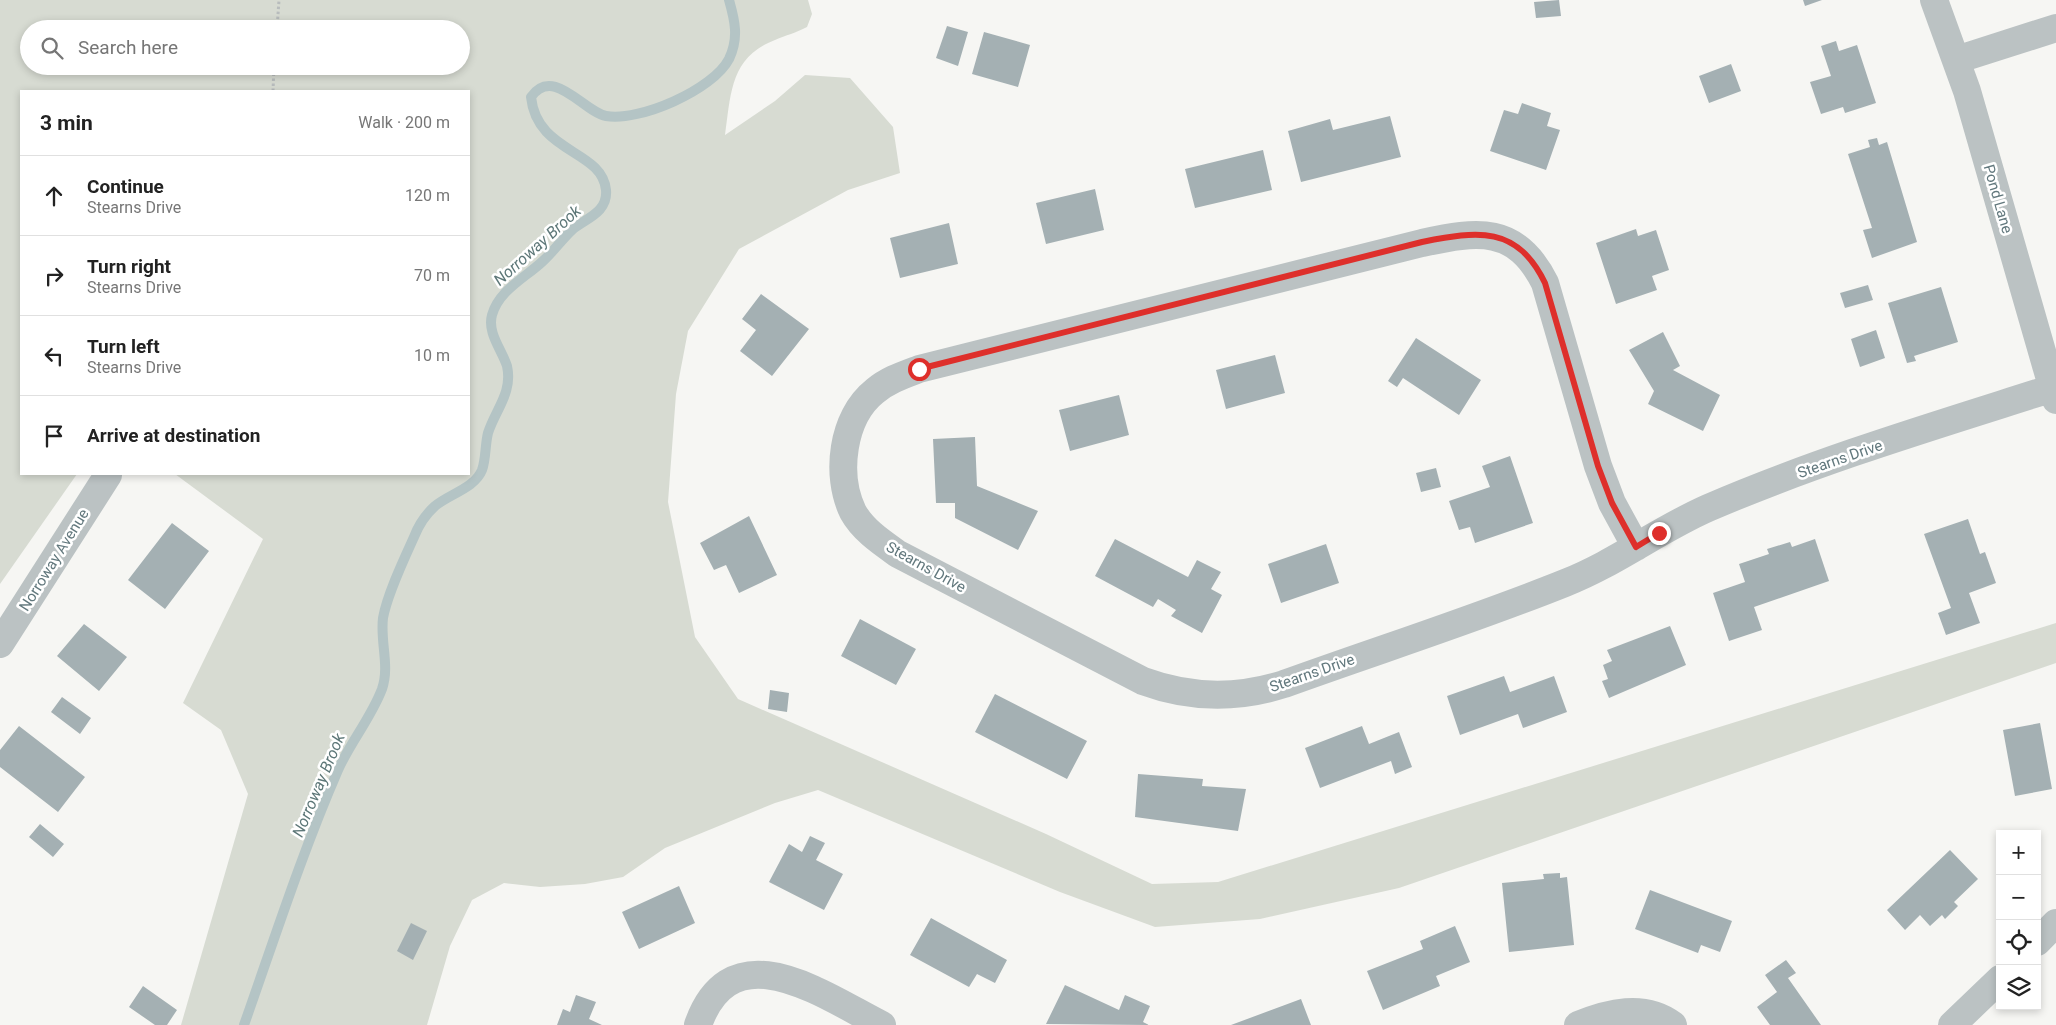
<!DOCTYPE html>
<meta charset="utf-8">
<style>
:root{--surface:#fff;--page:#f2f2f2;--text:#222;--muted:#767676;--line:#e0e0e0}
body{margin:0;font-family:Roboto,sans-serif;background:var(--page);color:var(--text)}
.controls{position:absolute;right:15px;bottom:15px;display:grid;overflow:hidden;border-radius:0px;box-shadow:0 2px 8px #0003}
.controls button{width:45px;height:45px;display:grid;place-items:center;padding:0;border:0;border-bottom:1px solid var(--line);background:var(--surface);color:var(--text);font:25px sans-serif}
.stop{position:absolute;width:15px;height:15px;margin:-11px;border:4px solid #de2f2b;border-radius:50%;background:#fff}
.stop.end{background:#de2f2b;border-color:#fff;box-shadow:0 1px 5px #0008}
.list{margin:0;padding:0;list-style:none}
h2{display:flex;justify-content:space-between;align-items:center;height:65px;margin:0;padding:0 20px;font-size:21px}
h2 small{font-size:16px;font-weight:400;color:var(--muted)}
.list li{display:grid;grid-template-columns:32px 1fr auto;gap:15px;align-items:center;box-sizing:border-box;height:80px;padding:0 20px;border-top:1px solid var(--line)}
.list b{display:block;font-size:19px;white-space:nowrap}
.list p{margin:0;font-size:16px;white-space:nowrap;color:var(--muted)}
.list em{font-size:16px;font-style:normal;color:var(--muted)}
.icon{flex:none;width:28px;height:28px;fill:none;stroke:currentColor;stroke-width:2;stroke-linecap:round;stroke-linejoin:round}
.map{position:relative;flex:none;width:2056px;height:1025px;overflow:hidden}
.search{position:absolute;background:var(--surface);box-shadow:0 2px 8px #0003;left:20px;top:20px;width:450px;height:55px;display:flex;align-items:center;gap:12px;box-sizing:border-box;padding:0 18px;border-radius:28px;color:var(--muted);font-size:19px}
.panel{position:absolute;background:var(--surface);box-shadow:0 2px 8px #0003;left:20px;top:90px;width:450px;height:385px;border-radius:0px}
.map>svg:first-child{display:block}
.green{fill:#d7dbd2;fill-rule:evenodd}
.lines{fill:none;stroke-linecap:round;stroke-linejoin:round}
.stream{stroke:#b4c4c5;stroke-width:10}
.building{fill:#a4b0b3}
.path{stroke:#b8bcbd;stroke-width:3;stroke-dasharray:2.5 2.5;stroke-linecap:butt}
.minor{stroke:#bbc2c3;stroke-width:28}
.route{stroke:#de2f2b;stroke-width:6}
.labels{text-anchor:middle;stroke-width:5;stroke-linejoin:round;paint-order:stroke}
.street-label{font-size:15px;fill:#62787d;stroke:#fff}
.water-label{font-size:16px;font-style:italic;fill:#5d7778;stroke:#fff}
</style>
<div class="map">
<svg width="2056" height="1025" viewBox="0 0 2056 1025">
<rect width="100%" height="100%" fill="#f6f6f3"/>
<path class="green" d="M0,0H808L812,14L807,27C796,33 786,35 775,40C730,57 731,94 725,135L775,101L805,75L850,78L893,127L900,173L848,190L739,249L688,331L676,394L668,502L695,637L738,699L1046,834L1152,884L1218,882L2056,623V663L1399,888L1260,919L1155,927L1060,892L818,790L775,803L665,848L623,877L585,884L540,887L504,883L472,900L450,946L427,1025H181L248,794L221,730L183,703L263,539L175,474H469V91H21V474H77L0,584ZM29,29H461V66H29Z"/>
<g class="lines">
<path class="stream" d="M244,1025C274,940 302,853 338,770C351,741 371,718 382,689C390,666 380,642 383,618C387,595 404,559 414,537C419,524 425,515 435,506C449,494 475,488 482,470C486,459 485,445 488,433C495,410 513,393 507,366C502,350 487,333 492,315C499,290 525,278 543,261C554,251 562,239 573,229C587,218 608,212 606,190C602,149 537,154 531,97C553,65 584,112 606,116C639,122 713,90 729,59C739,38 735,21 729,0"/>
</g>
<path class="building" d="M1559,0L1561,16L1536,18L1534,2Z
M1803,0H1822L1805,6Z
M947,26L968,32L958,66L936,58Z
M984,32L1030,45L1018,87L972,74Z
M1836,41L1839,51L1857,45L1876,103L1845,113L1843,107L1821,114L1810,82L1831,76L1821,46Z
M1731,64L1741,91L1709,103L1699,76Z
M1522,103L1551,113L1547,126L1560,130L1546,170L1490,151L1504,110L1518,114Z
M1390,116L1401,157L1301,182L1288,131L1330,119L1333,130Z
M1877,138L1879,145L1887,142L1917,242L1872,258L1863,230L1872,228L1848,154L1870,147L1868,140Z
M1263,150L1272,190L1195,208L1185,169Z
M1095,189L1104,230L1046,244L1036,203Z
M949,223L958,264L900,278L890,238Z
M1636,229L1638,236L1656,230L1669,270L1652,276L1657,290L1616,304L1596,243Z
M1868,285L1873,300L1845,308L1840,293Z
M1941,287L1958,342L1914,356L1916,361L1907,363L1888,303Z
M761,294L809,329L772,376L740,351L756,330L742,319Z
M1876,330L1885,358L1860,367L1851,339Z
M1663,332L1680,366L1673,370L1720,395L1703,431L1648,404L1654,391L1629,350Z
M1416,338L1481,380L1459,415L1403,378L1397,387L1388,381Z
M1275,355L1285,393L1226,409L1216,370Z
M1119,395L1129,435L1070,451L1059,410Z
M975,437L977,486L1038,511L1018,550L955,518V503H936L933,439Z
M1510,456L1533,523L1475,543L1470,527L1459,530L1449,501L1490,487L1482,466Z
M1436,468L1441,487L1421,492L1416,473Z
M749,516L777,575L739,593L726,565L714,570L700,543Z
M1968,519L1980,554L1985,552L1996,583L1969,593L1980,623L1946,635L1938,613L1951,608L1924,534Z
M172,523L209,551L165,609L128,580Z
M1115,539L1188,577L1197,560L1221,572L1211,589L1222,595L1202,633L1171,616L1176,610L1158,599L1153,607L1095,576Z
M1815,539L1829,581L1754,607L1762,630L1729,641L1713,593L1745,582L1739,564L1769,554L1767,549L1790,542L1792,547Z
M1326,544L1339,583L1281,603L1268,564Z
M860,619L916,649L896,685L841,656Z
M84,624L127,657L99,691L57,656Z
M1670,626L1686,665L1609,698L1602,681L1608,679L1603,665L1612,661L1607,650Z
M1504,676L1510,692L1554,676L1567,712L1523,728L1518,714L1460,735L1447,696Z
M770,690L789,693L787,712L768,709Z
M995,694L1087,741L1067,779L975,732Z
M62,697L91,718L80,734L51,712Z
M2040,723L2052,789L2015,796L2003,730Z
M19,726L85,777L58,812L0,767V750Z
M1362,726L1369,744L1399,732L1412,767L1395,774L1391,761L1320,788L1305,748Z
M1138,774L1203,779L1202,786L1246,789L1238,831L1135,817Z
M40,824L64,844L53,857L29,837Z
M810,836L825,843L816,860L843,874L824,910L769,882L789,844L802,852Z
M1950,850L1978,879L1954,902L1958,906L1945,919L1942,915L1930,926L1920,915L1905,930L1887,910Z
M1560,873V878L1567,877L1574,945L1509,952L1502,883L1544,879L1543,874Z
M679,886L695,923L639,949L622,912Z
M1650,890L1732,921L1720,952L1701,945L1698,953L1635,929Z
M931,918L1007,960L995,983L977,974L969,987L910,955Z
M411,923L427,931L413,960L397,951Z
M1455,926L1470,962L1436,976L1440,986L1383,1010L1367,971L1423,949L1420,941Z
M1786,960L1796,973L1788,978L1821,1025H1770L1757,1007L1777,992L1765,975Z
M1065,985L1119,1010L1125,995L1150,1006L1143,1022L1149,1025L1046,1024Z
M143,986L177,1010L167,1025H155L129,1007Z
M576,995L596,1002L589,1019L602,1025H557L563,1009L570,1012Z
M1301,999L1311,1025H1231Z"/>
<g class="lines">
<path class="path" d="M277,29L279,0
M273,91L274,66"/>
<path class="minor" d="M1934,0L1967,91L2056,400
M1956,60L2056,28
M1636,547L1612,503L1598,466L1545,283C1516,225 1478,231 1422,243L919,369C903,375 888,380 875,391C842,417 835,475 853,512C863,530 881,542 898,554L1143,681C1189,698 1237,699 1284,684C1378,650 1473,620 1565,583C1616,563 1658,530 1708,508C1819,460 1937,425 2053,388
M0,644L108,475
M2037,942L2056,923
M698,1025C732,928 824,996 882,1025
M1578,1025C1608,1013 1644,1003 1673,1025
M1952,1025L2000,979"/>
</g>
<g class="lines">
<path class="route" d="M919,369L1422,242C1478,231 1517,225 1545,283L1598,466L1612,503L1636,547L1659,533"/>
</g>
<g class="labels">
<g class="street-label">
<text transform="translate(1998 199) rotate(74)" y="5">Pond Lane</text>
<text transform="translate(1840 459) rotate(-19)" y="5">Stearns Drive</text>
<text transform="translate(54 560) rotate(-58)" y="5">Norroway Avenue</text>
<text transform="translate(926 567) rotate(29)" y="5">Stearns Drive</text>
<text transform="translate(1312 673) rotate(-19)" y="5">Stearns Drive</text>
</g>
<g class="water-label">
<text transform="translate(537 245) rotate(-42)" y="6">Norroway Brook</text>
<text transform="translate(318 785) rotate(-67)" y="6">Norroway Brook</text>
</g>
</g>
</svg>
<div class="controls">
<button>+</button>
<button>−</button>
<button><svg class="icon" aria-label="locate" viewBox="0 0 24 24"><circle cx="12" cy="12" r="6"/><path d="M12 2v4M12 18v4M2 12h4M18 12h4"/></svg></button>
<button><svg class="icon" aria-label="layers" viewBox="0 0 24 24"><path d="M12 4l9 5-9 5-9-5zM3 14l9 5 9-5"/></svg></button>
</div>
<div class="stop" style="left:919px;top:369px"></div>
<div class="stop end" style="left:1659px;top:533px"></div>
<div class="search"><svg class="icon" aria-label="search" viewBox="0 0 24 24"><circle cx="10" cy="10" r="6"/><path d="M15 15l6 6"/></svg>Search here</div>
<section class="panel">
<h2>3 min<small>Walk · 200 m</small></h2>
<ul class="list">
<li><svg class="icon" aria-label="ahead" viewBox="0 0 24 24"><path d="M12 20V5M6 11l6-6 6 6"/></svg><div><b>Continue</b><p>Stearns Drive</p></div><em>120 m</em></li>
<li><svg class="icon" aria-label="right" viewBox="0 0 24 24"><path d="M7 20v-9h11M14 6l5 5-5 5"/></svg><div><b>Turn right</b><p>Stearns Drive</p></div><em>70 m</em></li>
<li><svg class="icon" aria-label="left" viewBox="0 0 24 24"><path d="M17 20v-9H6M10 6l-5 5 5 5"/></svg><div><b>Turn left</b><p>Stearns Drive</p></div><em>10 m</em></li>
<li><svg class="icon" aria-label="arrive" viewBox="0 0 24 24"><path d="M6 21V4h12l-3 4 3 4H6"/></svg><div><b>Arrive at destination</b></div></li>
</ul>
</section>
</div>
